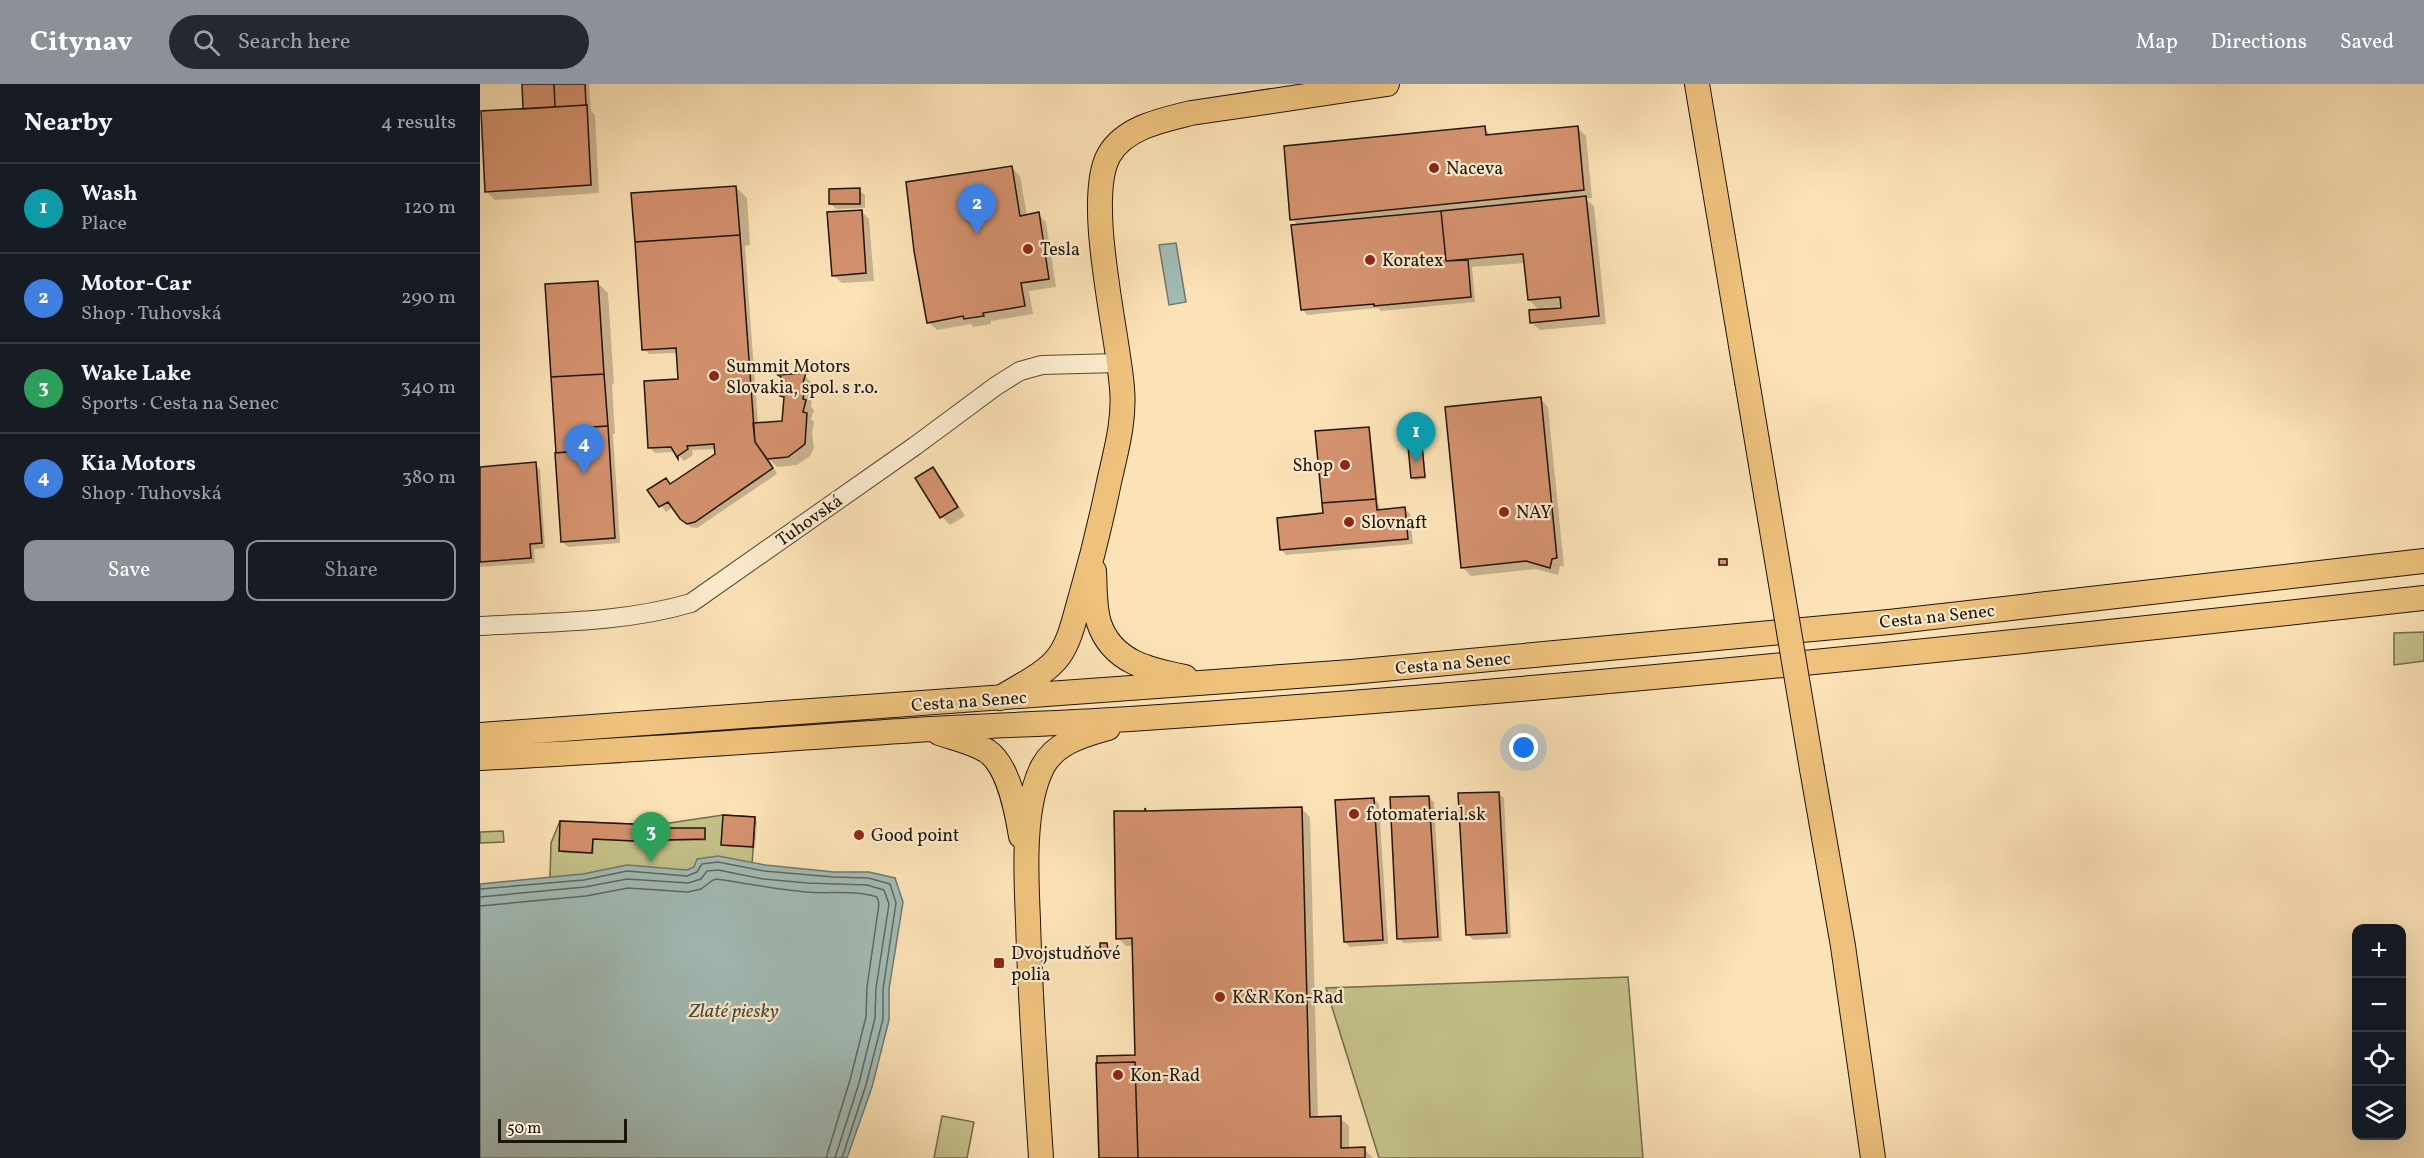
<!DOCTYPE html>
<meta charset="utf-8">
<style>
:root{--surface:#171b24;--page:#242831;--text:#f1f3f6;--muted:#9ea1a6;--line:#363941;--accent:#8c9099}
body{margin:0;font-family:Vollkorn,serif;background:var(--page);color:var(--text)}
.controls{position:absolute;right:18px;bottom:18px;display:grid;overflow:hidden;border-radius:12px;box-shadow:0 6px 24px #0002}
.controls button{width:54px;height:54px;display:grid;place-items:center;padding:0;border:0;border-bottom:2px solid var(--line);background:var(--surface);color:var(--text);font:30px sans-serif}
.scale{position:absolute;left:18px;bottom:15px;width:129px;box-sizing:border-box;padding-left:6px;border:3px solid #1f1409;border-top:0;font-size:16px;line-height:21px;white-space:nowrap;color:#1f1409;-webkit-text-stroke:4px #fdedd0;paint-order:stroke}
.you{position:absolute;left:1044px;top:664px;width:21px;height:21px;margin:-15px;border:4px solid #fff;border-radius:50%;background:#1a73e8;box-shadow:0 0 0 9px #1a73e833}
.badge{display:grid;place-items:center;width:39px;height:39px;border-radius:50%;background:var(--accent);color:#fff;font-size:20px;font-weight:700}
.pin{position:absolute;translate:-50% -50px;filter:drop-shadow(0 2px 3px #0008)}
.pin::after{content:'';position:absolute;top:32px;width:21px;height:18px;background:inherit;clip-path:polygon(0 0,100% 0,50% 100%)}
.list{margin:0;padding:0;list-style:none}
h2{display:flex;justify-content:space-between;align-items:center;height:78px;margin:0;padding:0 24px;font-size:26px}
h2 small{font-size:20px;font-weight:400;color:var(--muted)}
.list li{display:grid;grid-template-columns:39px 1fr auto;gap:18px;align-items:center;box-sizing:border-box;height:90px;padding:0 24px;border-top:2px solid var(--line)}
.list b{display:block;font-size:22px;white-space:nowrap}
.list p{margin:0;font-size:20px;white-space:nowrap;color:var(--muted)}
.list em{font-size:20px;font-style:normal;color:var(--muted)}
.actions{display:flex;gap:12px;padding:18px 24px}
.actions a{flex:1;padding:14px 0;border:2px solid var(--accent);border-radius:12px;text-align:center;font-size:21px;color:var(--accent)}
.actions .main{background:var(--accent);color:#fff}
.icon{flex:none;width:33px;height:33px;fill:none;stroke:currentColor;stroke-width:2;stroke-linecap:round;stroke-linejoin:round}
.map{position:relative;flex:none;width:1944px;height:1074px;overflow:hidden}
header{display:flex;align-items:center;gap:36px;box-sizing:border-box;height:84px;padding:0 30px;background:var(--accent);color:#fff}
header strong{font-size:28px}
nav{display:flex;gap:33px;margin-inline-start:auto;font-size:21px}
.search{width:420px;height:54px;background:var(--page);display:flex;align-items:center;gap:15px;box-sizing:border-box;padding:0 21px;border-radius:33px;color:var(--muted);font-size:22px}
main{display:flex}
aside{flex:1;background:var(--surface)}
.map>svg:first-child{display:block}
.green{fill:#c5c28a;stroke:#726b4a;stroke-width:1.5}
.water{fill:#a2bcb7;stroke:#6e7971;stroke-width:1.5}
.shadow{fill:#0003;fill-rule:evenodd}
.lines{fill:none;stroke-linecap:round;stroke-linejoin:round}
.shore{stroke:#606860;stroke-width:1.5}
.building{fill:#d5926f;stroke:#1f1409;stroke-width:1.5}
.minor-casing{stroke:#564834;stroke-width:20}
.major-casing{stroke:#1f1409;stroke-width:26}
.minor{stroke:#fdedd0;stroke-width:18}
.major{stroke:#eec27c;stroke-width:24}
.major-bridge-casing{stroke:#1f1409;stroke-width:26;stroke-linecap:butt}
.major-bridge{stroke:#eec27c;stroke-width:24}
.poi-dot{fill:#8f2418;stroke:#fdedd0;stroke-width:2}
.labels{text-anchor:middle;stroke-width:4.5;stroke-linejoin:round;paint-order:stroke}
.poi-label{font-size:18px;fill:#1f1409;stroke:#fdedd0;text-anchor:start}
.street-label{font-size:18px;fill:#1f1409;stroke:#fdedd0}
.water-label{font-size:20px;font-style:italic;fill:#4d4f46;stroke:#fdedd0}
</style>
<header>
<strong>Citynav</strong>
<div class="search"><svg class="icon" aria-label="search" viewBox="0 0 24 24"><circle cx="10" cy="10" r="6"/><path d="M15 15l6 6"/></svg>Search here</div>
<nav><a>Map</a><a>Directions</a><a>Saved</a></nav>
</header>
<main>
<aside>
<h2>Nearby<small>4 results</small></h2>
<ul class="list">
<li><span class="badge" style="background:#0f9aa8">1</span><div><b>Wash</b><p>Place</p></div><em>120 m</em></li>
<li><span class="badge" style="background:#3f7fe0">2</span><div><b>Motor-Car</b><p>Shop · Tuhovská</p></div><em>290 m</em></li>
<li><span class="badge" style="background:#2e9e5b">3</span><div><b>Wake Lake</b><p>Sports · Cesta na Senec</p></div><em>340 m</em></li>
<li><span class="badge" style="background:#3f7fe0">4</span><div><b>Kia Motors</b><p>Shop · Tuhovská</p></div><em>380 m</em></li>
</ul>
<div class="actions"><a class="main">Save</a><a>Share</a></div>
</aside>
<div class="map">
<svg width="1944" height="1074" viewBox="0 0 1944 1074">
<rect width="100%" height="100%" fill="#fce3b7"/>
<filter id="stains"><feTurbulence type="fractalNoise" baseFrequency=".00333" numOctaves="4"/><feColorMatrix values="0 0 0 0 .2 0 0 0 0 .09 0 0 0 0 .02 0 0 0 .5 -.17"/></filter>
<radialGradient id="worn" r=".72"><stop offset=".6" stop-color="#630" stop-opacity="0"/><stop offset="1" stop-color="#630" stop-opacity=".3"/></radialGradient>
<path class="green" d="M1944,548V577L1914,581V549Z
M243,731L275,733L271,798L70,793L71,759L80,737L176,741Z
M23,747L24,758L0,759V748Z
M1148,893L1163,1074H899L846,904Z
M462,1032L494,1038L487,1074H454Z"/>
<path class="water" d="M696,159L706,218L689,221L679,161Z
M238,772L285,781L354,788H389L415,794L423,818L409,905V936L392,1003L367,1074H0V800L103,790L147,781L207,786L214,783L217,775Z"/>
<path class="shadow" d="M43,0H109L111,27L115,31L119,109L15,116L6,107L46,26Z
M1097,43L1106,52L1112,114L1106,115L1114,122L1126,240L1060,246L1051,238L1060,227L1049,216L1046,179L992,183L995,218L901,227L898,224L827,231L822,225L819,142L812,135L1004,44L1012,52ZM1083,222V225L1062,226L1061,224Z
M532,84L540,92L547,132L558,130L566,138L576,203L549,207L553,230L511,237V240L493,243L491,240L457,246L448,238Z
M256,103L267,114L270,161L265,162L278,340L303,339L306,327L303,324L305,314L302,311L304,302L301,299L324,291L332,299L330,310L332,313L331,323L334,326L331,335L334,338L332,349L334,364L330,372L317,381L297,383L289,375L297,390L217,444L210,443L193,423L186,428L170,407L191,401L236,371V365L212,366L213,371L204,377L196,368L175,369L170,364L200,297L198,269L169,270L164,265Z
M379,106L385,111V124L356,125L350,119Z
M381,127L389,135L394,197L362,199L353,191Z
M117,198L128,209L134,300L132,301L135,350H133L140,459L88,463L82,457Z
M1060,314L1068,323L1084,482H1080L1078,491L1056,485L991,492L982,483Z
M888,344L890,346L898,418L901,427L925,425L930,430L933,460L806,471L801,465L845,431Z
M941,363L943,365L946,395L934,396L932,393Z
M54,380L60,385L65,464L54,465L55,479L0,483V384Z
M452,385L461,393L485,432L470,441L462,433Z
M1018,709L1024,714L1031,854L993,856L988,850Z
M949,713L954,718L962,857L924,859L919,854Z
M894,715L899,720L908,860L870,863L865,858Z
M821,724L830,733L838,1034H860L869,1042V1065H884L893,1074H621L657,973L654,862H646L638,854Z
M274,735L277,737L275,764L245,762L242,760Z
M82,738L175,743L177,745V759L114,756V770L83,769L81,767Z
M224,745L226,748V757H190L187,755Z"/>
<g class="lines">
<path class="shore" d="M0,805L104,796L147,787L207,792L217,788L222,780L238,778L284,787L353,793L388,794L410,800L416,819L403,905V935L386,1001L362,1074
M0,813L105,803L147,795L208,799L221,795L227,787L238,786L283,795L327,799L387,801L404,806L409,820L396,904L395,934L379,999L355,1074
M0,822L106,812L148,804L208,808L221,805L233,796L237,795C267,800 296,805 326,808C349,810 375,806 397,813L399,820L387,903L386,933L370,996L346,1074"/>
</g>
<path class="building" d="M42,0H74L75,23L43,25Z
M74,0H105L106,21L75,23Z
M107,21L111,101L5,108L1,27Z
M1005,42L1006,51L1098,42L1104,106L810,136L804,62Z
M532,82L540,132L559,128L569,195L541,199L545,222L503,229L504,232L484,235L483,232L447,239L434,167L426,98Z
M256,102L260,151L155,158L151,109Z
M380,104V120H349V105Z
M1106,112L1119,232L1050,239L1049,226L1081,224L1080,213L1048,216L1043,170L966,177L961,127Z
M382,126L386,189L352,192L347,128Z
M961,127L966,177L988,176L991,213L894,222V220L821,226L811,141Z
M260,151L275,358L293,384L215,438L207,440L200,435L188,418L179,423L167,406L186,394L190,400L235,370L234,360L207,362L208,365L198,372V375L191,363L168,364L164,297L198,295L196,264L162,266L155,158Z
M118,197L124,290L71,293L65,200Z
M326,289L322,302L325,303L323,315L326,316L323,328L327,329L325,360L308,373L287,375L275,358L273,339L302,337L304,313L300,312L303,300H300L301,293L298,291Z
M124,290L128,342L96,344L98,367L76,369L71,293Z
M1061,313L1077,474L1072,475L1070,484L1046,477L981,484L965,323Z
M128,342L135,454L81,458L75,369L98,367L96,344Z
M889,343L896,415L842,419L835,347Z
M942,361L945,393L931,394L928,362Z
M56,378L62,459L50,460L51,474L0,478V383Z
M453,383L478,423L460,434L435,394Z
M896,415L897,426L925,423L928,455L800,466L797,434L843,429L842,419Z
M1239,475H1247V481H1239Z
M1019,708L1027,849L986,851L978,709Z
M949,712L958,853L917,855L910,713Z
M894,714L903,856L864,858L855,716Z
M822,723L830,1033L861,1032V1064L885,1063V1074H658L655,978L617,979V972L655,971L652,854L636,855L634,727H665V724L666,727Z
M243,731L275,733L273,763L241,761Z
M80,737L176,741L175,758L113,755L112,769L79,767Z
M186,744H225V755L186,756Z
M620,859H627L628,867H620Z
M655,978L658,1074H619L616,979Z"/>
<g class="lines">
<g class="minor-casing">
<path id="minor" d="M0,542C70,538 143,539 211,519L435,362L516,302L540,287L562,281L638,279"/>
</g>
<g class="major-casing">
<path id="major" d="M1217,0L1267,297
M614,487C615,504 614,523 619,539C632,578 669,586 705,593
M520,614C539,602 566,590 579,572C591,555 595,532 601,512C612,474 621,437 629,398C636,367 645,336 642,304C638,250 604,115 629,71C645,43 683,36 711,29L907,0
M459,649C474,654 493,658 507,667C529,682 537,728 541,752
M0,651L871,588L1409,538L1944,477
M0,674C150,667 300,655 450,645C522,641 594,639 665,634C1093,605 1518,561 1944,514
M1332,685L1363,862L1393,1074
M561,1074C556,995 550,915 548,836C546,792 542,722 563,682C576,658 604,651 628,644"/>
</g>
<use href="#minor" class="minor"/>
<use href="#major" class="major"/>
<g class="major-bridge-casing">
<path id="major-bridge" d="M1267,297L1332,685"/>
</g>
<use href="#major-bridge" class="major-bridge"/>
</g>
<g class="poi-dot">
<circle cx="954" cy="84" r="6"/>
<circle cx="548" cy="165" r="6"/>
<circle cx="890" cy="176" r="6"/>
<circle cx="234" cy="292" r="6"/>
<circle cx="865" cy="381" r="6"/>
<circle cx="1024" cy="428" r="6"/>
<circle cx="869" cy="438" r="6"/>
<circle cx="874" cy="730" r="6"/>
<circle cx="379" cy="751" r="6"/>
<rect x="513" y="873" width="12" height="12" rx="3"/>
<circle cx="740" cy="913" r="6"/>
<circle cx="638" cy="991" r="6"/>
</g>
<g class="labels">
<g class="poi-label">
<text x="966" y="90">Naceva</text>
<text x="560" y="171">Tesla</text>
<text x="902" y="182">Koratex</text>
<text x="246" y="288">Summit Motors<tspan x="246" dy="21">Slovakia, spol. s r.o.</tspan></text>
<text x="853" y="387" text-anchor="end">Shop</text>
<text x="1036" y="434">NAY</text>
<text x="881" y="444">Slovnaft</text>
<text x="886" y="736">fotomaterial.sk</text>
<text x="391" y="757">Good point</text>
<text x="531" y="875">Dvojstudňové<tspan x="531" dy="21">polia</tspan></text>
<text x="752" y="919">K&amp;R Kon-Rad</text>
<text x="650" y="997">Kon-Rad</text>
</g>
<g class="street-label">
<text transform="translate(329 436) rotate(-35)" y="6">Tuhovská</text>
<text transform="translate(1457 532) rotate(-6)" y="6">Cesta na Senec</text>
<text transform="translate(973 579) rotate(-5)" y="6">Cesta na Senec</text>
<text transform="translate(489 617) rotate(-4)" y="6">Cesta na Senec</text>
</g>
<g class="water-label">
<text x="254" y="933">Zlaté piesky</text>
</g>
</g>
<rect width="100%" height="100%" filter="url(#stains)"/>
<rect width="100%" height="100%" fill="url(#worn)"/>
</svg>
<div class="controls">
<button>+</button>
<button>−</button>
<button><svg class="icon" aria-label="locate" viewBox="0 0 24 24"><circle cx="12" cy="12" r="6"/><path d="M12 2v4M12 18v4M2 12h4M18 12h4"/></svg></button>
<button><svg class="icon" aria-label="layers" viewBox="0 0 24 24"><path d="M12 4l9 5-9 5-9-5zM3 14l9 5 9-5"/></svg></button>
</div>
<div class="scale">50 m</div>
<div class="you"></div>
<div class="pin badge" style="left:936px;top:378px;background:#0f9aa8">1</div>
<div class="pin badge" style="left:497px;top:150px;background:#3f7fe0">2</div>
<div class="pin badge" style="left:171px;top:778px;background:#2e9e5b">3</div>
<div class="pin badge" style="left:104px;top:390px;background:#3f7fe0">4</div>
</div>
</main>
